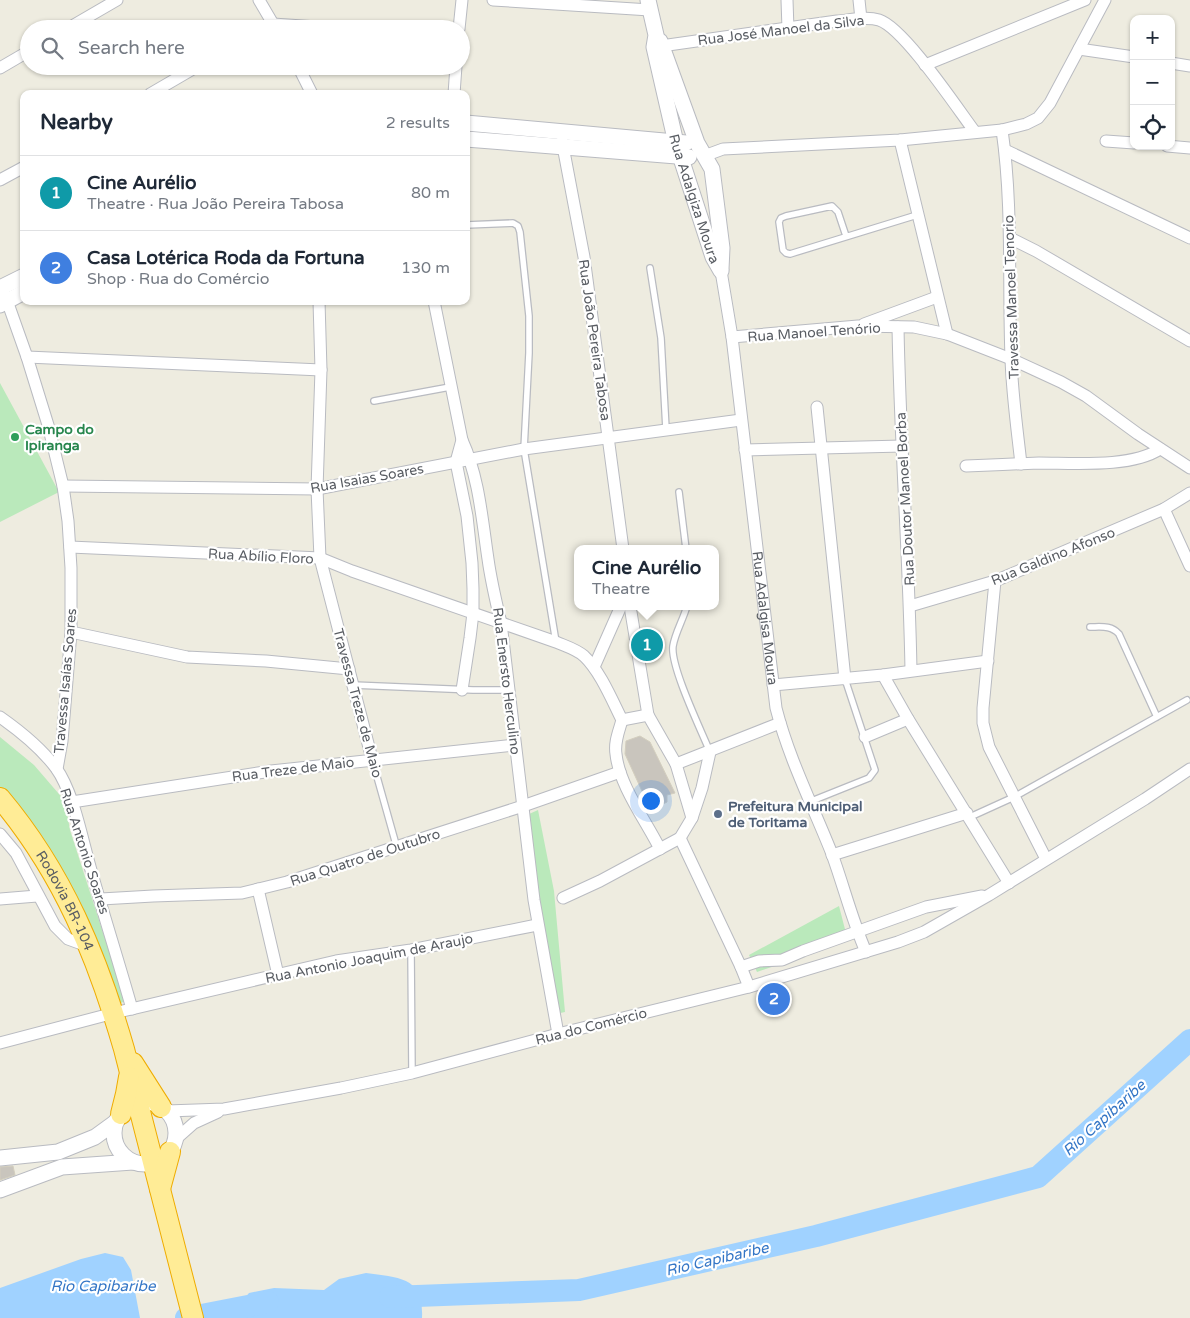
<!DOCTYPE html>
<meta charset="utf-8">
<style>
:root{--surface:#fff;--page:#f2f2f3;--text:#1f2937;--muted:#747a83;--line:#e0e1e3;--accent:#1a73e8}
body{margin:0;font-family:"Varela Round",sans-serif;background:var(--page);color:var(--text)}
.controls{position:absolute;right:15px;top:15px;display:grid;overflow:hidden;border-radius:10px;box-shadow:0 1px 4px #0004}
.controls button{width:45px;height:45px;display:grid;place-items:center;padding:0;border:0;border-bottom:1px solid var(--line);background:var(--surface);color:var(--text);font:25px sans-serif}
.you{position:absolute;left:650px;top:800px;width:18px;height:18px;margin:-12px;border:4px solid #fff;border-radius:50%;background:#1a73e8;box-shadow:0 0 0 8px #1a73e833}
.badge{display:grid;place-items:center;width:32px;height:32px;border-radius:50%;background:var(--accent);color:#fff;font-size:16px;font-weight:700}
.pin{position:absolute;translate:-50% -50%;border:2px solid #fff;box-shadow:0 1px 5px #0006}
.popup{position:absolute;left:574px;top:545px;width:145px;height:65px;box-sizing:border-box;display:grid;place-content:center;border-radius:10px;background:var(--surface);filter:drop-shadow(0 1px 4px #0005);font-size:16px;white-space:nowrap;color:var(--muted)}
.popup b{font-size:19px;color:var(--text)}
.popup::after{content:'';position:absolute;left:50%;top:100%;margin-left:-10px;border:10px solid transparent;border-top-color:var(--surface)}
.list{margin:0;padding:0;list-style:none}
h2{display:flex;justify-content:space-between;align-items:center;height:65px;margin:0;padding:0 20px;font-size:21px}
h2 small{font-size:16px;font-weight:400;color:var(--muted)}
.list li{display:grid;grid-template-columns:32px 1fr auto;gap:15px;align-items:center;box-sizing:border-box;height:75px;padding:0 20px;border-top:1px solid var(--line)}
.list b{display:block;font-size:19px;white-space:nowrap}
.list p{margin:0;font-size:16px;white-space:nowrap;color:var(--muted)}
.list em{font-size:16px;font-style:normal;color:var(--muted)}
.icon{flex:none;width:28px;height:28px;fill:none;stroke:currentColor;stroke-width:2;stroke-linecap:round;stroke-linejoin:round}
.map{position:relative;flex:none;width:1190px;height:1318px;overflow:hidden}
.search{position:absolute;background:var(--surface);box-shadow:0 1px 4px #0004;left:20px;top:20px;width:450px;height:55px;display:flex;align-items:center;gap:12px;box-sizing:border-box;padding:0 18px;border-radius:28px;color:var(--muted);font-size:19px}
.panel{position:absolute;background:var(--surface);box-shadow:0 1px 4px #0004;left:20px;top:90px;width:450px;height:215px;border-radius:10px}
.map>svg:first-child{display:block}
.green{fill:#bae9bb}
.water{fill:#a0d2ff}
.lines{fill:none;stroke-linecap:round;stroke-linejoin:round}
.river{stroke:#a0d2ff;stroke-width:22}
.building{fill:#c9c5bd;stroke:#d3cebe}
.service-casing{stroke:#b9bbc1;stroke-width:8}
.minor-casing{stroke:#b9bbc1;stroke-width:13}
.tertiary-casing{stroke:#b9bbc1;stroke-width:17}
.trunk-casing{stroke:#efac00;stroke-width:22}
.service{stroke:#fff;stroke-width:5.5}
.minor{stroke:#fff;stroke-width:11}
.tertiary{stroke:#fff;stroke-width:15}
.trunk{stroke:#ffec96;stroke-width:20}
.leisure-dot{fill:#2e9e5b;stroke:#fff;stroke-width:2}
.service-dot{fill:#5c6f8a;stroke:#fff;stroke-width:2}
.labels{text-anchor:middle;stroke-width:4.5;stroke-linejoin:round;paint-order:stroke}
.street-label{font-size:14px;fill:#595d63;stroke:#fff}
.leisure-label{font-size:14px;font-weight:bold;fill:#27864d;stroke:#fff;text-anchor:start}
.service-label{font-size:14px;font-weight:bold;fill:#4e5e75;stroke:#fff;text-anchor:start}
.water-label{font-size:15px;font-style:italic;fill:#3476c6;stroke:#fff}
</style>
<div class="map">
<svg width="1190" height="1318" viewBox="0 0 1190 1318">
<rect width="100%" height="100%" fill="#eeece0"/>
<path class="green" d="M0,383L59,492L0,522Z
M0,737L34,765L65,801L70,830L125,1001L119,1004L0,790Z
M538,810L554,891L565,1012L551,1015L518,819Z
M839,906L848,941L757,972L749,955Z"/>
<path class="water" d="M105,1253L123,1257L131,1270L140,1318H0V1288L81,1259Z
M366,1273C399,1278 424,1276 422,1318H233L239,1305L249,1293L274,1288L324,1290L339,1279Z"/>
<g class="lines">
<path class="river" d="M390,1297L579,1290L816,1236L1038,1177L1190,1040
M186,1318L268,1302"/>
</g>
<path class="building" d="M640,736L650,742L675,793L667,795V802L661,805L656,800L647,802L625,754L626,741Z
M13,1166L15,1175L0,1180V1167Z"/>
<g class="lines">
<g class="service-casing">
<path id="service" d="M466,225L513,223L518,226L520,232L529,316V353L524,449L556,642
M846,236L838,212L832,206L786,216L781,218L779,222L783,250L786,253L790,254L917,215
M650,268L661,338L666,429
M374,401L450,387
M679,492L686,549
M687,606C683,620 675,633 673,646C670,666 701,730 710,752
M1090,627C1101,627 1111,625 1119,634L1157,717
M353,685L473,690H508
M372,759L397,848
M809,802L869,778L875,770L845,679
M970,817L1014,797L1187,700
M411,950L412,1073"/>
</g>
<g class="minor-casing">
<g id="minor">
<path d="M259,0L276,29"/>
<path d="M493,0L650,10"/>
<path d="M787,0L788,29"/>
<path d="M859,0L861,19"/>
<path d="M67,29L117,0"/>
<path d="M264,29L273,24L347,29"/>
<path d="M459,29L462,0"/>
<path d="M654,47L837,21C850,20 866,16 879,20C904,28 957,108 975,132"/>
<path d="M1079,49L1134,57"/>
<path d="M1171,63L1190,66"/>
<path d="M925,65L1085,0"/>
<path d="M298,66L312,94"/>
<path d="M0,68L29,51"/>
<path d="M150,94L198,66"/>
<path d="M454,94L456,66"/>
<path d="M1002,130C1013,206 1008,282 1011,358C1012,393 1017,428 1021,464"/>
<path d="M900,140L947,334"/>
<path d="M562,141L584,257L623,549"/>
<path d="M1106,141L1134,143"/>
<path d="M1167,146L1190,148"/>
<path d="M1005,150L1190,238"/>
<path d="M704,156L723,149L900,140L1002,130L1026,124L1038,118L1050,103L1105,0"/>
<path d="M0,180L24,167"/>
<path d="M1010,238L1036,251L1190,341"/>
<path id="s1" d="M721,271L732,337L776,708C789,759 813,806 832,854C844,887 852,920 866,952"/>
<path d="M5,295L27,357L48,425L63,486L68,521L71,568V632L62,741L57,769"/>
<path d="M319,301L321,370L317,489L320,558L372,759"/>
<path d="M434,301L462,440C479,477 482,519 488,559C491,581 496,602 501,623L534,900L558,1034"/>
<path d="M864,324L937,297"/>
<path d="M898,327C900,442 909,556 911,670"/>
<path d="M732,337L858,326L914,327L947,334L1011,359L1061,382L1086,396L1138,434L1190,468"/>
<path d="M27,357L321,370"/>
<path d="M817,407L845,679"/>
<path d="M462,440L456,462L467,516L472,563L473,589V613L470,638L462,690"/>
<path d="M745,450L902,446"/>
<path d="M966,466C990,465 1015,464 1039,463C1074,463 1131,468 1160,449"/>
<path d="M63,486L317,489L524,449L741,420"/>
<path d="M1164,509L1190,566"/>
<path d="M70,547L320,558L352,571L556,642C565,646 576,649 584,656C600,671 612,700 622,720C619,731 614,742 616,754C619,785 646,821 660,849"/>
<path d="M995,581L983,708V723L989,747L1046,859"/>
<path d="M630,606L648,715"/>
<path d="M910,606L995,581L1164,509L1190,493"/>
<path d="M71,632L187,657L266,661L349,669"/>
<path d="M594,667L621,606"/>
<path d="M883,675L908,719L1009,883"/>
<path d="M773,685L883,675L988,661"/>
<path d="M0,717C20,731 41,748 56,768C74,793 82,840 91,870C104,916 119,963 132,1009"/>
<path d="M622,720L648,715L676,764L692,818"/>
<path d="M865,737L908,719"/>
<path d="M676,764L780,723"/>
<path d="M72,802L271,771L515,745"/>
<path d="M0,834L16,853L55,926L68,939L90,947"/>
<path d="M680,838L741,967L749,987"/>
<path d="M832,855L967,813"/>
<path d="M258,889L278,975"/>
<path d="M563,898L600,881L680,838L692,818L702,788L710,752"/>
<path d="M0,899L37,896"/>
<path d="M101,899L153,896L242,893L287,882L523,806L620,772"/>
<path d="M741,967L759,961L782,960L803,951L926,907L982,896"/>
<path d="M0,1043L114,1013L336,961L411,950L537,925"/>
<path d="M167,1111L224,1109L341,1088L412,1073L558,1034L749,987L898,942L924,932L989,895L1145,799L1190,769"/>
<path d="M176,1139L194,1123L218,1112"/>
</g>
</g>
<g class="tertiary-casing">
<g id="tertiary">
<path id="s2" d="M648,0L656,35L654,47L676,143L713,257L721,271"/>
<path d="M660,41L697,143L712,169L722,248L721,269"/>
<path d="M466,123L686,143"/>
<path d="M466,139L689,157"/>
<path d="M0,288L24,276"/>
<path d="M0,305L24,292"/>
<circle cx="145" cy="1133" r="31"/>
<path d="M0,1158L58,1152L95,1137L117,1121"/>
<path d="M0,1190L62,1167L133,1162"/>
</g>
</g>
<g class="trunk-casing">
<g id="trunk">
<path id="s3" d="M0,798C63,873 97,956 124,1049L193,1318"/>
<path d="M133,1063L161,1107"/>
<path d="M121,1114L126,1094L129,1077"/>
<path d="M160,1189L170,1152"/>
</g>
</g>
<use href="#service" class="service"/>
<use href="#minor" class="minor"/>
<use href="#tertiary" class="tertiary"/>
<use href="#trunk" class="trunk"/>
</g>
<circle class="leisure-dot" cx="15" cy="437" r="5"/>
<circle class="service-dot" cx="718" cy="814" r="5"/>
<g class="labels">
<g class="street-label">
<text transform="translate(781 30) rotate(-7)" y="5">Rua José Manoel da Silva</text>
<text dy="5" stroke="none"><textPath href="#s2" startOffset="205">Rua Adalgiza Moura</textPath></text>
<text transform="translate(1011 297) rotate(-92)" y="5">Travessa Manoel Tenorio</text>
<text transform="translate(814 332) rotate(-4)" y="5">Rua Manoel Tenório</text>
<text transform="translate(595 340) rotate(82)" y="5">Rua João Pereira Tabosa</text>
<text transform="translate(367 478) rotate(-10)" y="5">Rua Isaias Soares</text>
<text transform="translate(905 499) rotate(-93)" y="5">Rua Doutor Manoel Borba</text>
<text transform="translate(261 556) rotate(3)" y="5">Rua Abílio Floro</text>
<text transform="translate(1053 556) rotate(-22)" y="5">Rua Galdino Afonso</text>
<text dy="5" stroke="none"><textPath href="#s1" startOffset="350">Rua Adalgisa Moura</textPath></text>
<text transform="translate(65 681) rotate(-85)" y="5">Travessa Isaías Soares</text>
<text transform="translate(507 681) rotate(83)" y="5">Rua Enersto Herculino</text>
<text transform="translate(358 703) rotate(75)" y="5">Travessa Treze de Maio</text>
<text transform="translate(293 769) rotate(-7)" y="5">Rua Treze de Maio</text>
<text transform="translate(85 851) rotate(72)" y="5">Rua Antonio Soares</text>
<text transform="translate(365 857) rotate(-18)" y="5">Rua Quatro de Outubro</text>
<text dy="5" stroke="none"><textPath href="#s3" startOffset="122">Rodovia BR-104</textPath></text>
<text transform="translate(369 958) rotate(-11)" y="5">Rua Antonio Joaquim de Araujo</text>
<text transform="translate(591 1026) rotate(-14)" y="5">Rua do Comércio</text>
</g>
<g class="leisure-label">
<text x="25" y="434">Campo do<tspan x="25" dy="16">Ipiranga</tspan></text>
</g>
<g class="service-label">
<text x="728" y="811">Prefeitura Municipal<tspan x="728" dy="16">de Toritama</tspan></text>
</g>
<g class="water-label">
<text transform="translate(1104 1118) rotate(-42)" y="5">Rio Capibaribe</text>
<text transform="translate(717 1259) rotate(-13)" y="5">Rio Capibaribe</text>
<text x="103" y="1291">Rio Capibaribe</text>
</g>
</g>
</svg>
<div class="controls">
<button>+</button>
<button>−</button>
<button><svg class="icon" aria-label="locate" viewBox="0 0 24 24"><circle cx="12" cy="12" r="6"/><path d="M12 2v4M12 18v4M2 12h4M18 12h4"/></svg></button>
</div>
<div class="you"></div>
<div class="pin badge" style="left:647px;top:645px;background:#0f9aa8">1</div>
<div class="popup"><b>Cine Aurélio</b>Theatre</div>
<div class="pin badge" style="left:774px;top:999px;background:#3f7fe0">2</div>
<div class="search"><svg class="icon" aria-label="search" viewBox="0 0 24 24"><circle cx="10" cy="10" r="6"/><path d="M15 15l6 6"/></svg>Search here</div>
<section class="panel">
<h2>Nearby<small>2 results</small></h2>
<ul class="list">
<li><span class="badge" style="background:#0f9aa8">1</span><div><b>Cine Aurélio</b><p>Theatre · Rua João Pereira Tabosa</p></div><em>80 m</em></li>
<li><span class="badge" style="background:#3f7fe0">2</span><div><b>Casa Lotérica Roda da Fortuna</b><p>Shop · Rua do Comércio</p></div><em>130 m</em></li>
</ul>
</section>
</div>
